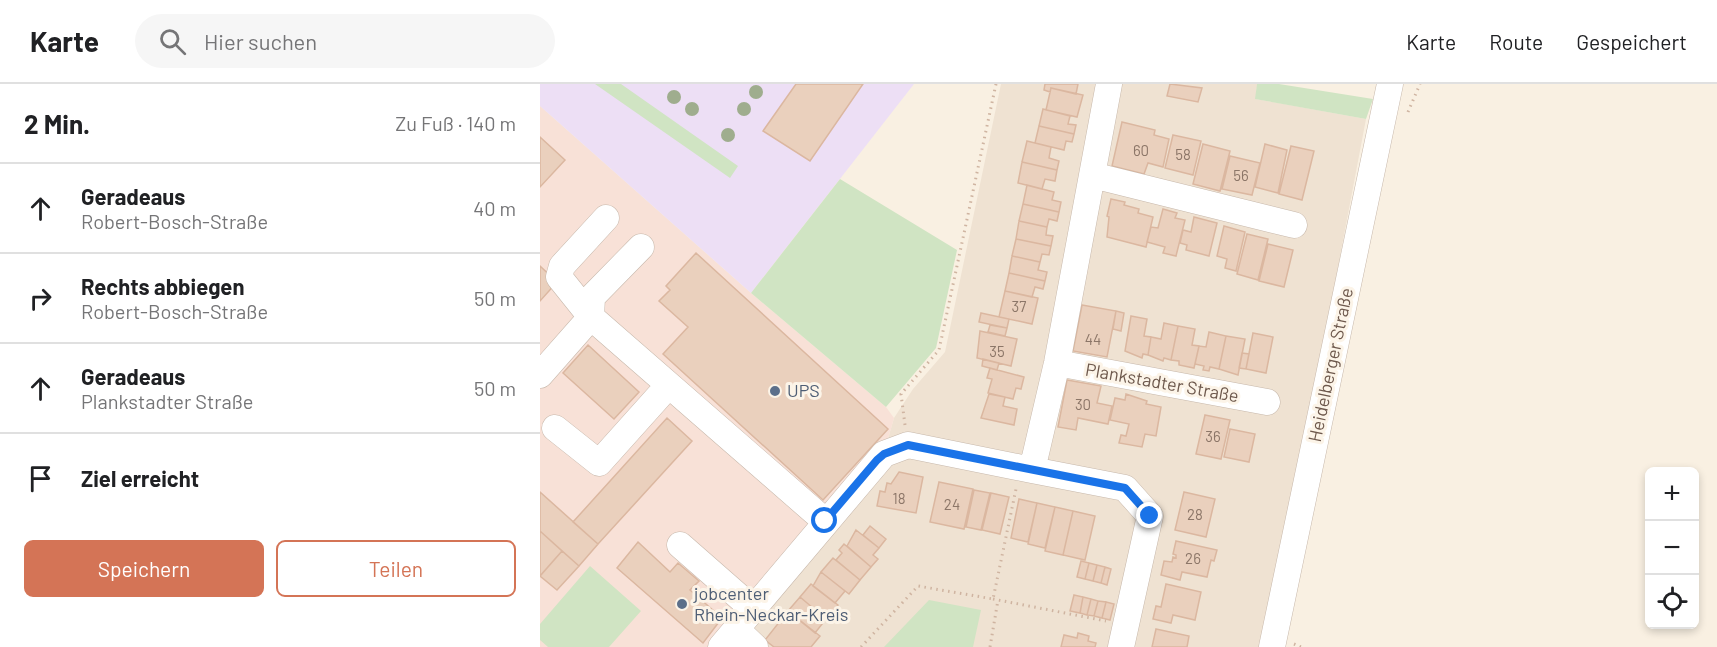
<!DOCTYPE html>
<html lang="de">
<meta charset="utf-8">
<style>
:root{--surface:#fff;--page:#f6f6f6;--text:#202124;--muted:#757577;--line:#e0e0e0;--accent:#d47456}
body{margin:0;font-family:Barlow,sans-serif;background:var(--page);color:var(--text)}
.controls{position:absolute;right:18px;bottom:18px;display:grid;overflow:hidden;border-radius:9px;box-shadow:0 3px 9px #0003}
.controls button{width:54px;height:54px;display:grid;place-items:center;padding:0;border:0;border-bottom:2px solid var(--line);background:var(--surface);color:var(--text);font:30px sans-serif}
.stop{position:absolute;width:18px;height:18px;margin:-14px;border:4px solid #1a73e8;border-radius:50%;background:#fff}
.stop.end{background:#1a73e8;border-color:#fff;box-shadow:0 2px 6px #0008}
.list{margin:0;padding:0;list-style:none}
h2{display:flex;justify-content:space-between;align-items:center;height:78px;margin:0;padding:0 24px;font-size:26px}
h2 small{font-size:20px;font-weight:400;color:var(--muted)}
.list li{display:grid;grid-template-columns:39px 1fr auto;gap:18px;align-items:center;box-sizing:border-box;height:90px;padding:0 24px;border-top:2px solid var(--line)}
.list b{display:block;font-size:22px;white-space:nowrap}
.list p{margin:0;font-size:20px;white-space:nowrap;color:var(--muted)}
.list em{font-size:20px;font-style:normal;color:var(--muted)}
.actions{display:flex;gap:12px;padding:18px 24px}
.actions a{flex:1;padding:14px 0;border:2px solid var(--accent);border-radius:9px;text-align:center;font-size:21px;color:var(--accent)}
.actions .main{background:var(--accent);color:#fff}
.icon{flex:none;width:33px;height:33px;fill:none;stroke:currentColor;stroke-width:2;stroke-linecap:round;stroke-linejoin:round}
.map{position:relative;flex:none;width:1177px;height:563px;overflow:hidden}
header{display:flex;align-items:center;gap:36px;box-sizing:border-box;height:84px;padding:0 30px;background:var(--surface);border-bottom:2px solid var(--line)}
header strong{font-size:28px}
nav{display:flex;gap:33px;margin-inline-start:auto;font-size:21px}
.search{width:420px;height:54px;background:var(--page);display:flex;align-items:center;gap:15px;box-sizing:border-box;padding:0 21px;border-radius:33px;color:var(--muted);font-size:22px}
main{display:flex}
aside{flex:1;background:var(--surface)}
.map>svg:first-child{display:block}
.residential{fill:#efe2d2}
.commercial{fill:#f8e1d7}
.education{fill:#eddff5}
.green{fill:#d0e4c3}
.building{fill:#ead0bd;stroke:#dbb7a0;stroke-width:1.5}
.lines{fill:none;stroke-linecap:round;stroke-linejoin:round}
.minor-casing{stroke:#c7b8ab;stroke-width:27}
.path{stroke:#cfb4a1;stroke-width:3;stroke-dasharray:1.5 4.5;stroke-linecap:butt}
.minor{stroke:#fff;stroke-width:26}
.tree{fill:#9fad8e}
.route{stroke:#1a73e8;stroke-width:8}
.service-dot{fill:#5c6f8a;stroke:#fcf4e8;stroke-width:2}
.labels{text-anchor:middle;stroke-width:6;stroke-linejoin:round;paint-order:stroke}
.number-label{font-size:15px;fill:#8c7668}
.street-label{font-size:18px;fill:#6d584c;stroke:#fcf4e8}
.service-label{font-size:18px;fill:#4e5e75;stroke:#fcf4e8;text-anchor:start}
</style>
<header>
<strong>Karte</strong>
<div class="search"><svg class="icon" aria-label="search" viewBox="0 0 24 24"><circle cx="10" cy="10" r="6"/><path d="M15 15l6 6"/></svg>Hier suchen</div>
<nav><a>Karte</a><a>Route</a><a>Gespeichert</a></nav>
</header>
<main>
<aside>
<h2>2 Min.<small>Zu Fuß · 140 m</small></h2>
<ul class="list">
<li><svg class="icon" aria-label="ahead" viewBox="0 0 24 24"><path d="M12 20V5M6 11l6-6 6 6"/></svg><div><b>Geradeaus</b><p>Robert-Bosch-Straße</p></div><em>40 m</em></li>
<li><svg class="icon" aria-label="right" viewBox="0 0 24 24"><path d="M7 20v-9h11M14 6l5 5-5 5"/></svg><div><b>Rechts abbiegen</b><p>Robert-Bosch-Straße</p></div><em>50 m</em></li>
<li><svg class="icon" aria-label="ahead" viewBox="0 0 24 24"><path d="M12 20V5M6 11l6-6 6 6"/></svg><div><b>Geradeaus</b><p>Plankstadter Straße</p></div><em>50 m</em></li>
<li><svg class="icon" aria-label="arrive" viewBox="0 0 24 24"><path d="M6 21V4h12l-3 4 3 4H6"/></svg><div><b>Ziel erreicht</b></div></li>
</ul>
<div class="actions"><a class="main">Speichern</a><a>Teilen</a></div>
</aside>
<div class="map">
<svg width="1177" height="563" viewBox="0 0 1177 563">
<rect width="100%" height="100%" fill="#f9f0e2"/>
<path class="residential" d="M461,0H717L716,15L826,35L726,563H209L185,541L347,358L354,334L373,305L405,268Z"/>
<path class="commercial" d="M0,22L211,209L346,323L354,334L347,358L186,540L209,563H0Z"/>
<path class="education" d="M0,0H374L211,209L0,22Z"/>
<path class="green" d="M55,0H81L198,82L190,94Z
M717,0H739L833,15L826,35L715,15Z
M300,95L417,166L396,264L346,323L211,209Z
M50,482L101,527L69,563H8L0,556V540Z
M389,516L441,526L433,563H344Z"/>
<path class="building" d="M256,0H323L270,77L223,47Z
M505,0H538L536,10L511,4L510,8L504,6Z
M630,0L662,4L658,18L627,12Z
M511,4L543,11L537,33L506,26Z
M503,25L530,32L528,40L536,41L534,50L499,42Z
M582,38L615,46L614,51L629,55L623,83L608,79L604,90L572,82Z
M499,42L534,50L532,58L526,57L524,66L495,59Z
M633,51L661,57L653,91L625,84Z
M0,53L25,76L0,103Z
M487,57L511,63L509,74L519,77L517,86L482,78Z
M663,60L690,67L680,107L653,100Z
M725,60L747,66L738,109L715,103Z
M751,62L774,67L762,116L739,110Z
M690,72L720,79L712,111L682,105Z
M482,78L517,86L515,97L505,95L502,105L478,99Z
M487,101L514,108L512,116L521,118L519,128L483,120Z
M571,115L585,118L584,121L599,125L598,129L613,133L606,163L567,153L569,133L567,132Z
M483,120L519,128L517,137L509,135L507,143L479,137Z
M623,125L637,129L635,134L645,136L636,172L623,169L625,163L607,158L611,143L618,144Z
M654,133L677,139L669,172L646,166L647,161L640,159L643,146L651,148Z
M479,137L507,143L506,151L513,152L511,162L476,155Z
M684,142L705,148L696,187L685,184L687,175L677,172Z
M707,150L728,155L718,196L697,190Z
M476,155L511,162L509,171L502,170L500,178L472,172Z
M728,160L753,166L744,203L719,197Z
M156,169L348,345L283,416L123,270L148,243L119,217L130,206L126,202Z
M472,172L500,178L498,186L507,188L505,197L469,189Z
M0,182L17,198L0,217Z
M469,189L505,197L503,205L495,203L492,213L465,207Z
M465,207L498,214L492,240L459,233Z
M542,221L576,227L567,273L533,267Z
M576,227L584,229L581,247L573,245Z
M441,229L469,235L467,244L439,238Z
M591,232L607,235L604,252L611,253L608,271L603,270L602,274L585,267Z
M624,239L638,242L631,276L624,274L623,277L608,271L611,253L621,255Z
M450,241L467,244L465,252L448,248Z
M638,242L655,245L652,261L659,262L654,284L639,281V277L631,276Z
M440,247L477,255L471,282L437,274Z
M669,248L686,252L679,285L670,283L669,287L663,286L664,282L655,280L659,262L666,263Z
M713,249L733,253L726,289L706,285Z
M686,252L705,255L698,291L679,285Z
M48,261L99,308L74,335L23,289Z
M702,269L709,270L706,285L699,284Z
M443,275L459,279L457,286L442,282Z
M450,284L484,293L481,305L476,304L473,315L448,309L452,295L447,294Z
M527,296L561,302L557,319L572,322L568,340L538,334L536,346L518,343Z
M449,310L465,313L463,322L477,325L474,341L441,334Z
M586,310L607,317L606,320L621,323L616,352L605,350L602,363L579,359L581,351L586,352L589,340L570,336L575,314L585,316Z
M665,331L690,336L681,375L656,370Z
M127,334L152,357L58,460L33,438Z
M690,345L715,350L709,378L684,373Z
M359,388L383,393L376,429L337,422L340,407L345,408L347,399L351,400Z
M399,398L433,405L424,445L390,438Z
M434,406L450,409L441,446L426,443Z
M0,408L58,460L39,482L0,447Z
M644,408L675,415L666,453L635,446Z
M451,409L469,413L460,450L442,446Z
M479,415L497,419L488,458L471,454Z
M497,419L515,423L505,464L488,460Z
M515,423L533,427L523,471L505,467Z
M533,427L555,432L545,476L523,471Z
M330,442L346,455L339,464L323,451Z
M316,446L339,464L333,471L338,475L331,483L307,462Z
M0,447L22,467L0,492Z
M636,457L677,466L674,477L671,476L667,493L642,488L640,496L621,491L624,477L632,478L633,473L636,474V471L633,470Z
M98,458L130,488L138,479L159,497L150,506L182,534L163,559L77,484Z
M304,460L331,483L320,496L296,476L302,469L299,466Z
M22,467L39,482L17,506L0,492Z
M293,474L320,496L309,510L281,488Z
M541,477L549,479L545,495L537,493Z
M549,479L557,481L553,497L545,495Z
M557,481L565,483L561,499L553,497Z
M565,483L571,485L567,501L561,499Z
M281,488L305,507L295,519L273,502Z
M271,500L298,521L286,535L260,513Z
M626,500L661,508L655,536L633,531L631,539L613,535L616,522L621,523Z
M534,511L543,513L540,529L530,527Z
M260,513L286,535L275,549L248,527Z
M543,513L551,515L547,531L540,529Z
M551,515L558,517L554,532L547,531Z
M558,517L566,518L562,534L554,532Z
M566,518L574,520L570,536L562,534Z
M248,527L280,552L271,563H234L225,556Z
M616,545L649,552L647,563H612Z
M538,549L549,552L548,557L556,559L555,563H521L524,551L537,554Z"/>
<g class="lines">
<g class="minor-casing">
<path id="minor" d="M569,0L517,279L492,386L585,404L610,432L581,563
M552,91L754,141
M66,134L22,182L19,193L51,233L285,437
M517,279L727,318
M0,291L51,233L52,213L101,163
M15,344L59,379L128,302
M140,461L213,525
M196,545L215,563
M181,563L344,370L368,361L492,386
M732,563L850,0"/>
</g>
<path class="path" d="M868,28L880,0
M365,341L361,310L399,266L456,0
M453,515L566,537
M754,560L761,563
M321,563L378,502L453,515L476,405
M450,563L458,516"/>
<use href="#minor" class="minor"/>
</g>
<g class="tree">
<circle cx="216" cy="8" r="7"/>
<circle cx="134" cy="13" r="7"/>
<circle cx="152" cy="25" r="7"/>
<circle cx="204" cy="25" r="7"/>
<circle cx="188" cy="51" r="7"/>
</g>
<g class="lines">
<path class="route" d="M285,437L337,376L344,370L368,361L585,404L610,432"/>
</g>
<g class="service-dot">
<circle cx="235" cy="307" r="6"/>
<circle cx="142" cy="520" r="6"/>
</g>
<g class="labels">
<g class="number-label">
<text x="601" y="72">60</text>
<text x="643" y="76">58</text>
<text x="701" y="97">56</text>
<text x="479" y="228">37</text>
<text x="553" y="261">44</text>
<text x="457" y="273">35</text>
<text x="543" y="326">30</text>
<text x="673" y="358">36</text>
<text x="359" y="420">18</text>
<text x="412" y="426">24</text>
<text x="655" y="436">28</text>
<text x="653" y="480">26</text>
</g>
<g class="street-label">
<text transform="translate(791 281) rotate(-78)" y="6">Heidelberger Straße</text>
<text transform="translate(622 299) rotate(10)" y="6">Plankstadter Straße</text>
</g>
<g class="service-label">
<text x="247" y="313">UPS</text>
<text x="154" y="516">jobcenter<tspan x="154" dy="21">Rhein-Neckar-Kreis</tspan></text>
</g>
</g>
</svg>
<div class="controls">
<button>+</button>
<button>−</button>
<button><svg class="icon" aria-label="locate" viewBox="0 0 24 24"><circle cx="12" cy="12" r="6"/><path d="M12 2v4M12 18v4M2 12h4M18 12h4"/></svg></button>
</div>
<div class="stop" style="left:285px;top:437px"></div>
<div class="stop end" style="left:610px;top:432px"></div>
</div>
</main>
